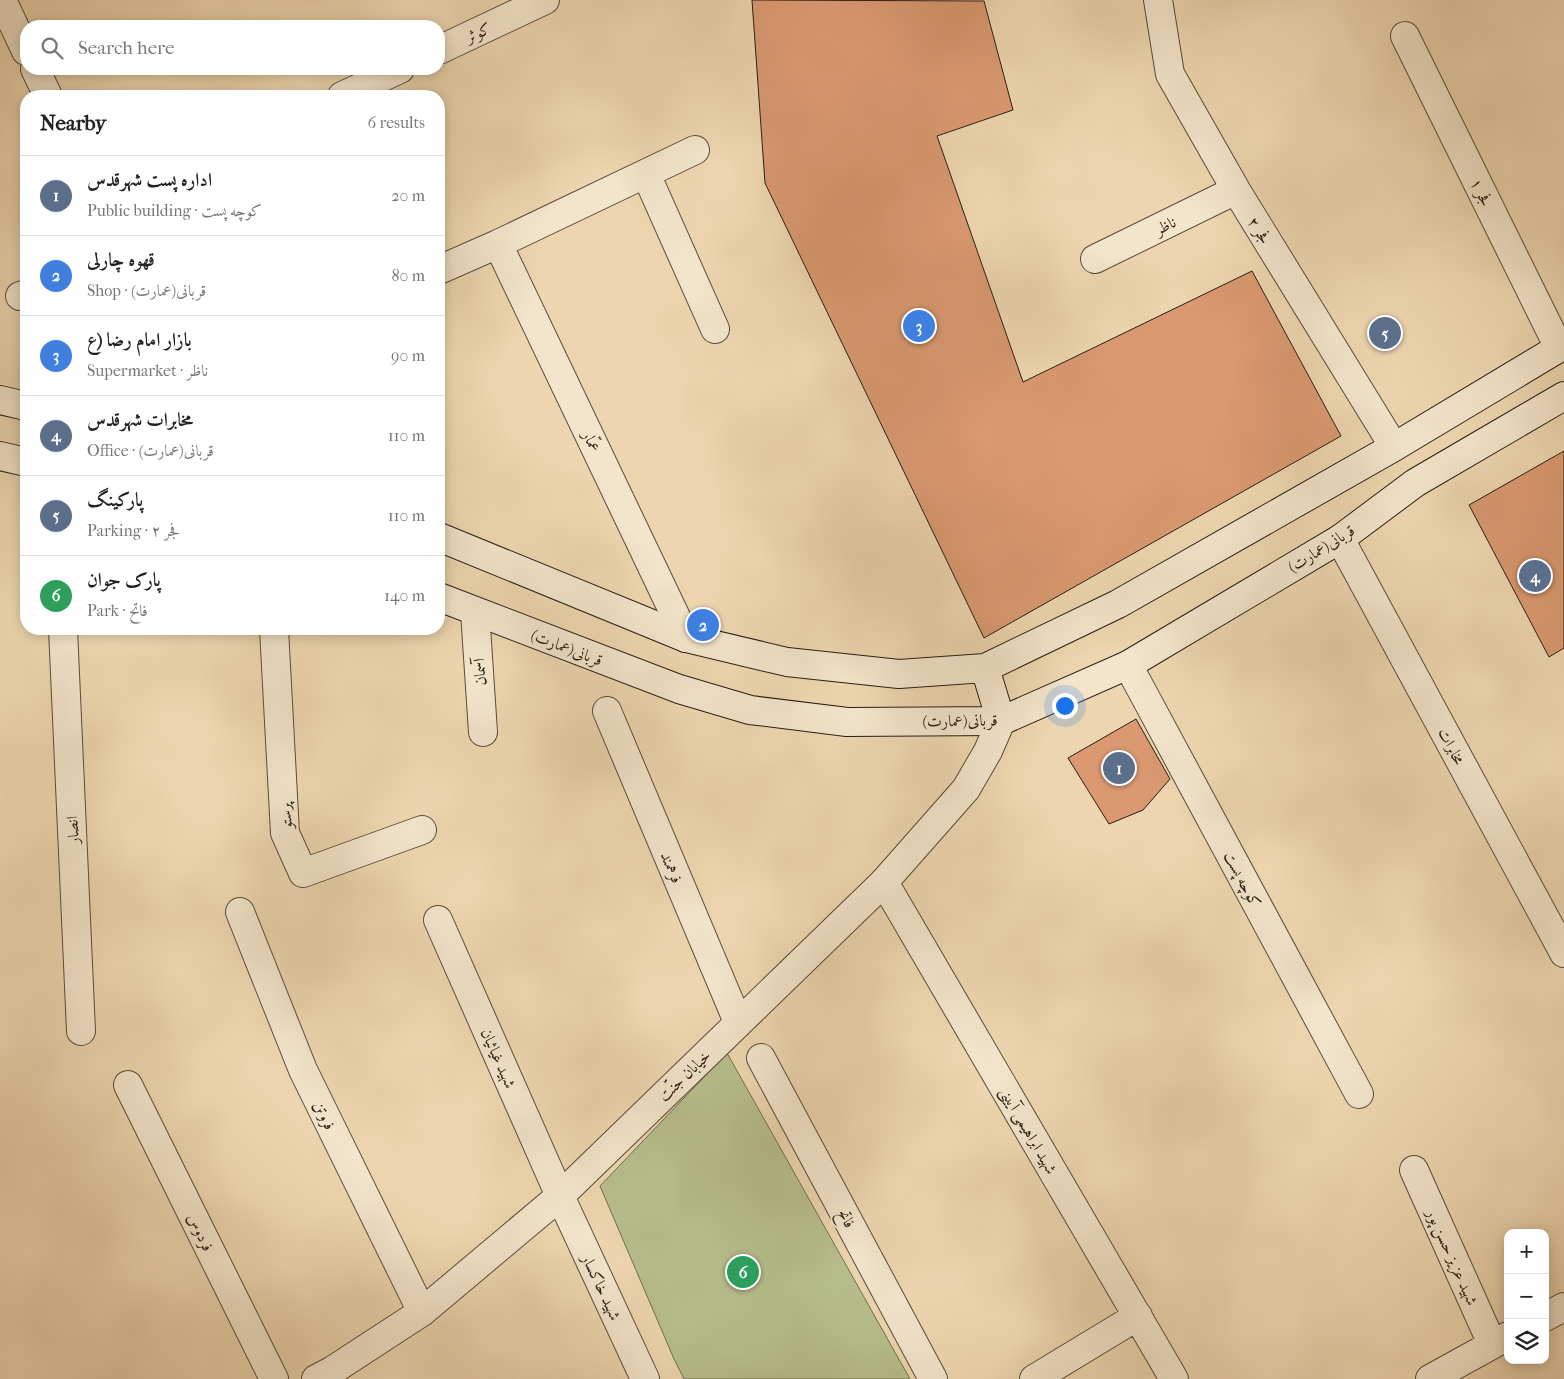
<!DOCTYPE html>
<meta charset="utf-8">
<style>
:root{--surface:#fff;--page:#f6f6f6;--text:#222;--muted:#767676;--line:#e0e0e0;--accent:#db2777}
body{margin:0;font-family:"IM FELL French Canon",Amiri,serif;background:var(--page);color:var(--text)}
.controls{position:absolute;right:15px;bottom:15px;display:grid;overflow:hidden;border-radius:10px;box-shadow:0 2px 12px #0003}
.controls button{width:45px;height:45px;display:grid;place-items:center;padding:0;border:0;border-bottom:1px solid var(--line);background:var(--surface);color:var(--text);font:25px sans-serif}
.you{position:absolute;left:1064px;top:705px;width:18px;height:18px;margin:-12px;border:4px solid #fff;border-radius:50%;background:#1a73e8;box-shadow:0 0 0 8px #1a73e833}
.badge{display:grid;place-items:center;width:32px;height:32px;border-radius:50%;background:var(--accent);color:#fff;font-size:16px;font-weight:700}
.pin{position:absolute;translate:-50% -50%;border:2px solid #fff;box-shadow:0 1px 5px #0006}
.list{margin:0;padding:0;list-style:none}
h2{display:flex;justify-content:space-between;align-items:center;height:65px;margin:0;padding:0 20px;font-size:21px}
h2 small{font-size:16px;font-weight:400;color:var(--muted)}
.list li{display:grid;grid-template-columns:32px 1fr auto;gap:15px;align-items:center;box-sizing:border-box;height:80px;padding:0 20px;border-top:1px solid var(--line)}
.list b{display:block;font-size:19px;white-space:nowrap}
.list p{margin:0;font-size:16px;white-space:nowrap;color:var(--muted)}
.list em{font-size:16px;font-style:normal;color:var(--muted)}
.icon{flex:none;width:28px;height:28px;fill:none;stroke:currentColor;stroke-width:2;stroke-linecap:round;stroke-linejoin:round}
.map{position:relative;flex:none;width:1564px;height:1379px;overflow:hidden}
.search{position:absolute;background:var(--surface);box-shadow:0 2px 12px #0003;left:20px;top:20px;width:425px;height:55px;display:flex;align-items:center;gap:12px;box-sizing:border-box;padding:0 18px;border-radius:20px;color:var(--muted);font-size:19px}
.panel{position:absolute;background:var(--surface);box-shadow:0 2px 12px #0003;left:20px;top:90px;width:425px;height:545px;border-radius:20px}
.map>svg:first-child{display:block}
.green{fill:#b6be8c;stroke:#6e6e50}
.building{fill:#da9971;stroke:#271e13}
.lines{fill:none;stroke-linecap:round;stroke-linejoin:round}
.minor-casing{stroke:#584c3a;stroke-width:30}
.tertiary-casing{stroke:#584c3a;stroke-width:30}
.secondary-casing{stroke:#271e13;stroke-width:30}
.minor{stroke:#f3e4cb;stroke-width:28}
.tertiary{stroke:#f3e4cb;stroke-width:28}
.secondary{stroke:#f3e4cb;stroke-width:28}
.labels{text-anchor:middle;stroke-width:4;stroke-linejoin:round;paint-order:stroke}
.street-label{font-size:16px;fill:#271e13;stroke:#f3e4cb}
</style>
<div class="map">
<svg width="1564" height="1379" viewBox="0 0 1564 1379">
<rect width="100%" height="100%" fill="#edd6af"/>
<filter id="stains"><feTurbulence type="fractalNoise" baseFrequency=".004" numOctaves="4"/><feColorMatrix values="0 0 0 0 .2 0 0 0 0 .09 0 0 0 0 .02 0 0 0 .5 -.17"/></filter>
<radialGradient id="worn" r=".72"><stop offset=".6" stop-color="#630" stop-opacity="0"/><stop offset="1" stop-color="#630" stop-opacity=".3"/></radialGradient>
<path class="green" d="M727,1053L910,1379H684L674,1359L600,1186Z"/>
<path class="building" d="M752,0L984,1L1013,110L937,136L1023,382L1252,271L1341,436L984,638L765,183Z
M1564,451V648L1549,657L1469,505Z
M1136,719L1170,779L1143,810L1109,824L1068,758Z"/>
<g class="lines">
<g class="minor-casing">
<path id="minor" d="M2,0L26,51
M1158,0L1170,74L1236,190L1394,447
M1405,36L1559,348
M439,50L545,0
M35,69L48,96
M342,96L400,69
M646,174L715,329
M498,244L686,638
M1095,259L1236,190
M439,270L498,244L695,150
M20,296L26,294
M1340,539L1564,953
M475,612L483,732
M63,629L81,1031
M274,629L285,833L303,873L422,830
M1128,665L1359,1094
M607,711L738,1022
M884,882L1174,1379
M240,912L303,1070L422,1312
M438,920L560,1196
M761,1058L933,1379
M128,1085L274,1379
M1414,1170L1492,1344
M1545,1317L1564,1307
M1034,1379L1138,1316
M1430,1379L1508,1336"/>
</g>
<g class="tertiary-casing">
<path id="tertiary" d="M560,1196L645,1379
M316,1379L333,1370L422,1312L560,1196L884,882L966,789L988,751L1001,721"/>
</g>
<g class="secondary-casing">
<path id="secondary" d="M0,400L26,406
M0,456L26,462
M439,537L686,638L787,662L899,674L985,668L1118,604L1394,447L1564,345
M439,597L679,689L750,710L847,722L1001,721L1128,665L1340,539L1415,483L1564,396
M985,668L1001,721"/>
</g>
<use href="#minor" class="minor"/>
<use href="#tertiary" class="tertiary"/>
<use href="#secondary" class="secondary"/>
</g>
<g class="labels">
<g class="street-label">
<text transform="translate(478 32) rotate(-25)" y="6">کوثر</text>
<text transform="translate(1482 192) rotate(64)" y="6">فجر ۱</text>
<text transform="translate(1165 225) rotate(-26)" y="6">ناظر</text>
<text transform="translate(1260 230) rotate(58)" y="6">فجر ۲</text>
<text transform="translate(592 441) rotate(64)" y="6">عمّار</text>
<text transform="translate(1321 548) rotate(-32)" y="6">(عمارت)قربانی</text>
<text transform="translate(567 647) rotate(21)" y="6">(عمارت)قربانی</text>
<text transform="translate(479 672) rotate(-94)" y="6">آسمان</text>
<text transform="translate(960 720) rotate(-1)" y="6">(عمارت)قربانی</text>
<text transform="translate(1452 746) rotate(62)" y="6">مخابرات</text>
<text transform="translate(285 816) rotate(-95)" y="6">پرستو</text>
<text transform="translate(72 830) rotate(-93)" y="6">انصار</text>
<text transform="translate(672 867) rotate(67)" y="6">فرهمند</text>
<text transform="translate(1243 879) rotate(62)" y="6">کوچه پست</text>
<text transform="translate(499 1058) rotate(66)" y="6">شهید غیاثیان</text>
<text transform="translate(684 1075) rotate(-44)" y="6">خیابان جنّت</text>
<text transform="translate(325 1115) rotate(64)" y="6">فروتن</text>
<text transform="translate(1029 1130) rotate(60)" y="6">شهید ابراهیمی آیینی</text>
<text transform="translate(847 1218) rotate(62)" y="6">فاتح</text>
<text transform="translate(201 1232) rotate(64)" y="6">فردوس</text>
<text transform="translate(1453 1257) rotate(66)" y="6">شهید عزیز حسن پور</text>
<text transform="translate(602 1287) rotate(65)" y="6">شهید خاکسار</text>
</g>
</g>
<rect width="100%" height="100%" filter="url(#stains)"/>
<rect width="100%" height="100%" fill="url(#worn)"/>
</svg>
<div class="controls">
<button>+</button>
<button>−</button>
<button><svg class="icon" aria-label="layers" viewBox="0 0 24 24"><path d="M12 4l9 5-9 5-9-5zM3 14l9 5 9-5"/></svg></button>
</div>
<div class="you"></div>
<div class="pin badge" style="left:1119px;top:768px;background:#5c6f8a">1</div>
<div class="pin badge" style="left:703px;top:625px;background:#3f7fe0">2</div>
<div class="pin badge" style="left:919px;top:326px;background:#3f7fe0">3</div>
<div class="pin badge" style="left:1535px;top:576px;background:#5c6f8a">4</div>
<div class="pin badge" style="left:1385px;top:333px;background:#5c6f8a">5</div>
<div class="pin badge" style="left:743px;top:1272px;background:#2e9e5b">6</div>
<div class="search"><svg class="icon" aria-label="search" viewBox="0 0 24 24"><circle cx="10" cy="10" r="6"/><path d="M15 15l6 6"/></svg>Search here</div>
<section class="panel">
<h2>Nearby<small>6 results</small></h2>
<ul class="list">
<li><span class="badge" style="background:#5c6f8a">1</span><div><b>اداره پست شهرقدس</b><p>Public building · کوچه پست</p></div><em>20 m</em></li>
<li><span class="badge" style="background:#3f7fe0">2</span><div><b>قهوه چارلی</b><p>Shop · (عمارت)قربانی</p></div><em>80 m</em></li>
<li><span class="badge" style="background:#3f7fe0">3</span><div><b>بازار امام رضا (ع</b><p>Supermarket · ناظر</p></div><em>90 m</em></li>
<li><span class="badge" style="background:#5c6f8a">4</span><div><b>مخابرات شهرقدس</b><p>Office · (عمارت)قربانی</p></div><em>110 m</em></li>
<li><span class="badge" style="background:#5c6f8a">5</span><div><b>پارکینگ</b><p>Parking · فجر ۲</p></div><em>110 m</em></li>
<li><span class="badge" style="background:#2e9e5b">6</span><div><b>پارک جوان</b><p>Park · فاتح</p></div><em>140 m</em></li>
</ul>
</section>
</div>
